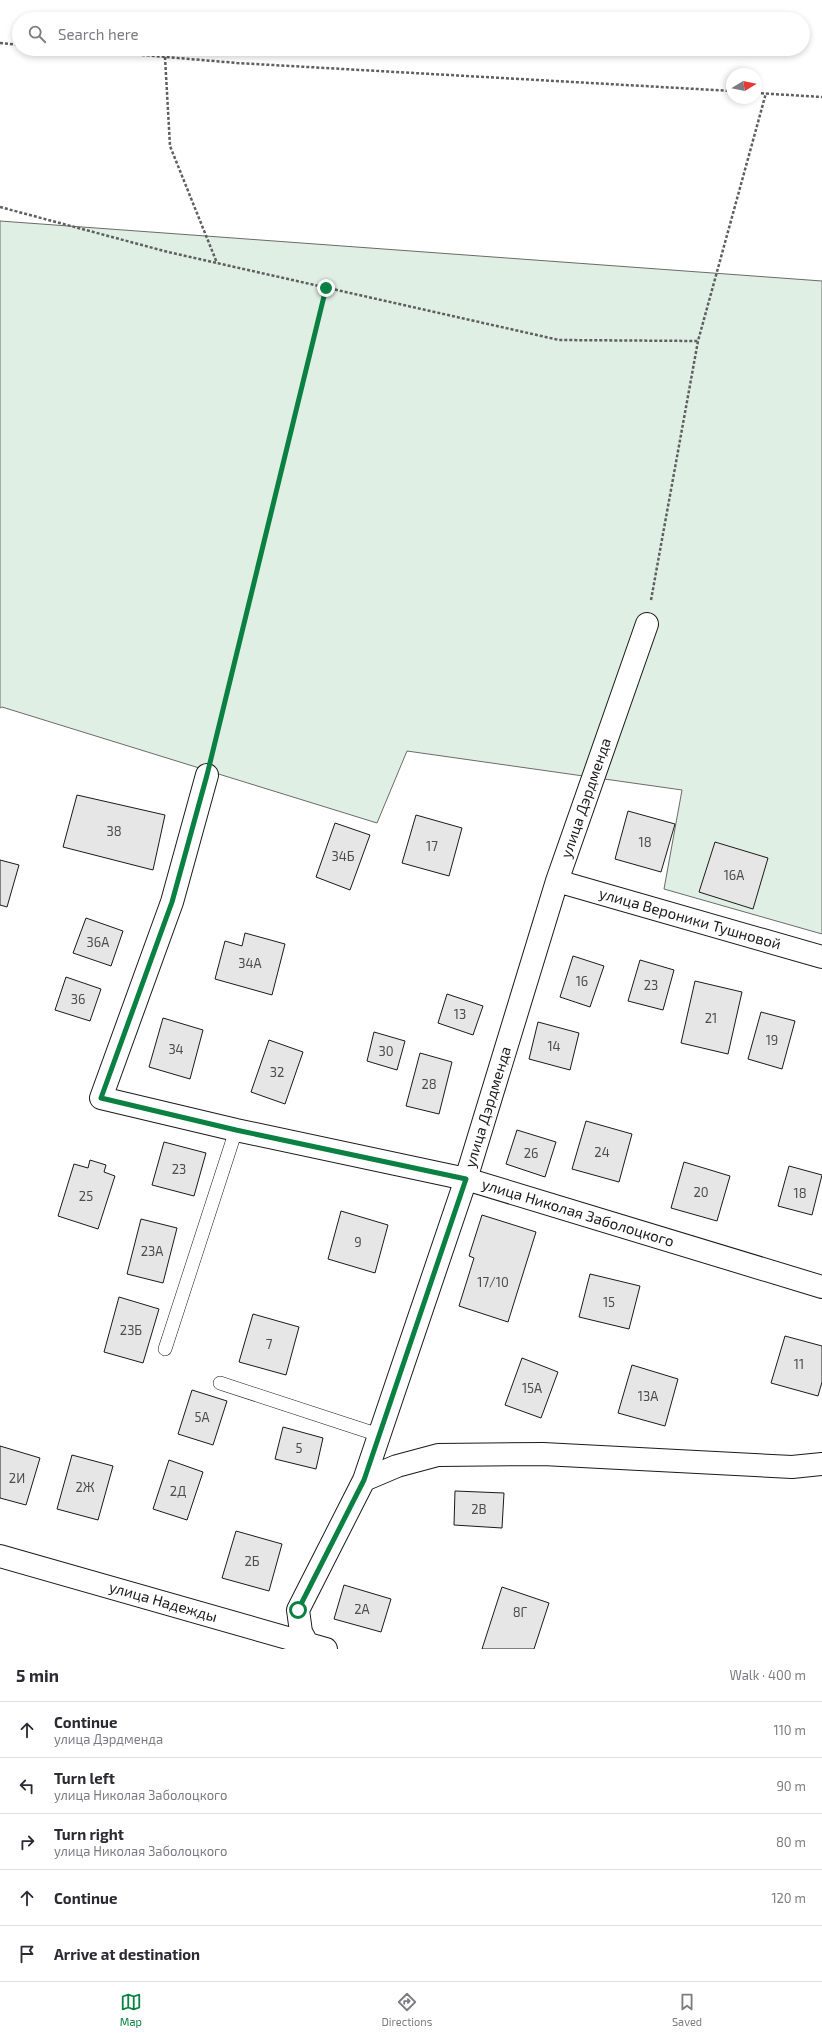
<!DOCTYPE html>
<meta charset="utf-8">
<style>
:root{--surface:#fff;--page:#f7f7f7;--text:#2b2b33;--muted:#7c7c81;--line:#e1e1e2;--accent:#0b8043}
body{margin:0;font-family:"Exo 2",sans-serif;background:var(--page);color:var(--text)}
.compass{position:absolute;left:726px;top:68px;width:36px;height:36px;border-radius:50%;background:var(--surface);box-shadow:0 2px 6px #0003;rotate:80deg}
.stop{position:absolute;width:12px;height:12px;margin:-9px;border:3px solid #0b8043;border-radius:50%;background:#fff}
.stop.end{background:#0b8043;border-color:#fff;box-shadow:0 1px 4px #0008}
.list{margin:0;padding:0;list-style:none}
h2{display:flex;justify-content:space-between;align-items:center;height:52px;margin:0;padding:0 16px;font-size:17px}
h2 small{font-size:13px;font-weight:400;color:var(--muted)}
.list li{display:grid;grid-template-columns:26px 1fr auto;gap:12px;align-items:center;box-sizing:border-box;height:56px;padding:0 16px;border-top:1px solid var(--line)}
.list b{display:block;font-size:15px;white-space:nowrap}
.list p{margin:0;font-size:13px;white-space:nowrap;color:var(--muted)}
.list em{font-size:13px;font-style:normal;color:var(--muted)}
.icon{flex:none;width:22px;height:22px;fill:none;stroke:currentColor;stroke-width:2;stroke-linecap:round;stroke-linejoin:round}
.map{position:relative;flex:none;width:822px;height:1649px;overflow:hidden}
.search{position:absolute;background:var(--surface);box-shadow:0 2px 6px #0003;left:12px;right:12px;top:12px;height:44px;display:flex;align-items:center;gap:10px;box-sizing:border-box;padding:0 14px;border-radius:22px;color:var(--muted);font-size:15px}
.sheet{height:332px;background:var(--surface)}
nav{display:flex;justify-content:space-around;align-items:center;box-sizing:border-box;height:56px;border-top:1px solid var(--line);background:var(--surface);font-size:11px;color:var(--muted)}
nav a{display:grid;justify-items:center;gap:2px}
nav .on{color:var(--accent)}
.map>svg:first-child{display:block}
.green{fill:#e0efe3;stroke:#6a6a6a}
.building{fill:#e6e6e6;stroke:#1a1a1a}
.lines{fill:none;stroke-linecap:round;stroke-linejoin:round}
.lane-casing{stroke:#1a1a1a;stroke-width:14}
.street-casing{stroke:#1a1a1a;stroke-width:24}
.path{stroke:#5f5f5f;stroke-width:2.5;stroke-dasharray:3 2;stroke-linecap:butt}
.lane{stroke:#fff;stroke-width:13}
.street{stroke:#fff;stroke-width:22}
.route{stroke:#0b8043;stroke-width:5}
.labels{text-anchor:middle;stroke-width:3;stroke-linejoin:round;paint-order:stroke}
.number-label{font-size:13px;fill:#4d4d4d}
.street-label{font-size:15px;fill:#1a1a1a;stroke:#fff}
</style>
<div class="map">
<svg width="822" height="1649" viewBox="0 0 822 1649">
<rect width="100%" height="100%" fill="#fff"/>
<path class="green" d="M0,221L822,281V934L664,889L682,790L407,751L377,823L2,707L0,708Z"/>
<path class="building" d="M77,795L165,815L153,870L63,847Z
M628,811L675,824L661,872L615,859Z
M416,815L462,828L449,876L402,863Z
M335,823L370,835L350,890L316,877Z
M715,842L768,858L753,909L699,892Z
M0,860L19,865L7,907L0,905Z
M86,918L123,931L111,966L73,953Z
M245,933L285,944L272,995L215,979L225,941L242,946Z
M573,956L604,966L590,1007L560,997Z
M640,960L674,970L663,1010L628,1001Z
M66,977L101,989L90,1021L55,1010Z
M695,981L742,992L728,1054L681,1043Z
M447,994L483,1006L473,1035L438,1023Z
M761,1012L795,1021L782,1069L748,1059Z
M163,1018L203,1030L190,1079L149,1067Z
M538,1022L579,1033L570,1070L529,1059Z
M374,1032L405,1041L397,1070L367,1061Z
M269,1040L303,1052L285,1104L251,1092Z
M420,1053L452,1062L439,1114L406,1106Z
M586,1121L632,1134L619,1182L572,1169Z
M517,1130L556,1142L545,1177L506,1164Z
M164,1142L206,1153L194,1196L152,1185Z
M90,1160L106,1165L104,1172L115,1176L98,1229L58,1216L74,1164L88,1168Z
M684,1162L730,1176L717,1221L671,1208Z
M789,1166L822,1175L812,1215L778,1206Z
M341,1211L388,1225L375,1273L328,1259Z
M482,1215L536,1232L508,1322L459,1306L474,1258L469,1256Z
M141,1219L177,1228L163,1283L127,1274Z
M590,1274L640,1286L629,1329L579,1317Z
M119,1297L159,1309L143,1363L104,1352Z
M253,1314L299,1327L286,1375L239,1362Z
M785,1336L822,1346V1382L818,1396L771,1383Z
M522,1358L558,1372L541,1418L505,1405Z
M632,1365L678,1379L665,1426L618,1413Z
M192,1390L227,1401L213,1445L178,1434Z
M283,1427L323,1438L316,1469L275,1459Z
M0,1446L40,1458L26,1505L0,1498Z
M72,1455L113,1466L98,1520L57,1509Z
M169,1460L203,1472L187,1520L153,1509Z
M455,1491L504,1493L502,1528L454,1525Z
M236,1531L282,1544L269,1591L222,1578Z
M344,1585L391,1599L381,1632L334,1619Z
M502,1587L549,1603L534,1649H482Z"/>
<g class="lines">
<g class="lane-casing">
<path id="lane" d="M165,1349L236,1130
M220,1383L379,1435"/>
</g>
<g class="street-casing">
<path id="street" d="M207,775L172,902L101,1098L236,1130L466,1179L822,1287
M557,881L822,957
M364,1480L397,1466L438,1455L543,1454L792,1467L822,1464
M0,1556L326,1649
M305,1649L307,1643L301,1632L298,1610L364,1480L466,1179L557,881L647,624"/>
</g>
<path class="path" d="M0,43L19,45
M72,49L237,63L732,91
M165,57L170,146L217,263
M756,93L822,97
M0,207L168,252L559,340L698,341
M651,600L698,341L766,93
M212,752L326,288"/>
<use href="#lane" class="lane"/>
<use href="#street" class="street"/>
</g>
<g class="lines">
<path class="route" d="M298,1610L364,1480L466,1179L236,1130L101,1098L172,902L207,775L326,288"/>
</g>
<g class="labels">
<g class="number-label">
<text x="114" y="836">38</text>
<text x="645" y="847">18</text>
<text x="432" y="851">17</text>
<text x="343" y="861">34Б</text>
<text x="734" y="880">16А</text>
<text x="98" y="947">36А</text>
<text x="250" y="968">34А</text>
<text x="582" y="986">16</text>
<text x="651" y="990">23</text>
<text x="78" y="1004">36</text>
<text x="460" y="1019">13</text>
<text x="711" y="1023">21</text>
<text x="772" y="1045">19</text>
<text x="554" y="1051">14</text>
<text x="176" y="1054">34</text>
<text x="386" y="1056">30</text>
<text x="277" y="1077">32</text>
<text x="429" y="1089">28</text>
<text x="602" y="1157">24</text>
<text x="531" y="1158">26</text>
<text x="179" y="1174">23</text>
<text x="701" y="1197">20</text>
<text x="800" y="1198">18</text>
<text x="86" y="1201">25</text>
<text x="358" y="1247">9</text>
<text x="152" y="1256">23А</text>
<text x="493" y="1287">17/10</text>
<text x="609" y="1307">15</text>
<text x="131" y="1335">23Б</text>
<text x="269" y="1349">7</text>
<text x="799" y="1369">11</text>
<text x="532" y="1393">15А</text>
<text x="648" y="1401">13А</text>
<text x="202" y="1422">5А</text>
<text x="299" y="1453">5</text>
<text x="17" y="1483">2И</text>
<text x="85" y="1492">2Ж</text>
<text x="178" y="1496">2Д</text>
<text x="479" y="1514">2В</text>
<text x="252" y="1566">2Б</text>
<text x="362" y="1614">2А</text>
<text x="520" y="1617">8Г</text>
</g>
<g class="street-label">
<text transform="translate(586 798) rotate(-71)" y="5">улица Дэрдменда</text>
<text transform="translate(690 919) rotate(16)" y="5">улица Вероники Тушновой</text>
<text transform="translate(488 1107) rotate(-73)" y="5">улица Дэрдменда</text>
<text transform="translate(578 1213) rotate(17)" y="5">улица Николая Заболоцкого</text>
<text transform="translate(163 1602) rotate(16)" y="5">улица Надежды</text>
</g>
</g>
</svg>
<svg class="compass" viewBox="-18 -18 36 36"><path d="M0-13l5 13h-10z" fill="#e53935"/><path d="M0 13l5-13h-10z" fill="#7c7c81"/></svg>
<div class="stop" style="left:298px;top:1610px"></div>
<div class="stop end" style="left:326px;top:288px"></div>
<div class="search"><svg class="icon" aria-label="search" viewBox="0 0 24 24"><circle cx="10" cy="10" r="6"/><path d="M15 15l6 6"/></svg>Search here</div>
</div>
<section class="sheet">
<h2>5 min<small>Walk · 400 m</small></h2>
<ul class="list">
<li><svg class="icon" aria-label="ahead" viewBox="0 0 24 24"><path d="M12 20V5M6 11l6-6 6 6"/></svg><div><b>Continue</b><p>улица Дэрдменда</p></div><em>110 m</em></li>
<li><svg class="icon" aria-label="left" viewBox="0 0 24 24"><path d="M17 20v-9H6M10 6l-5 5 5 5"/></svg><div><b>Turn left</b><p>улица Николая Заболоцкого</p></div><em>90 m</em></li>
<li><svg class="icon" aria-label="right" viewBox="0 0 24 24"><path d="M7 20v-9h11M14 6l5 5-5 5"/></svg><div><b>Turn right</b><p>улица Николая Заболоцкого</p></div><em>80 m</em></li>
<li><svg class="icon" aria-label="ahead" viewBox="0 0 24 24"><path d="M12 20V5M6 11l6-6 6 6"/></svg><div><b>Continue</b></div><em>120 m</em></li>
<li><svg class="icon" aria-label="arrive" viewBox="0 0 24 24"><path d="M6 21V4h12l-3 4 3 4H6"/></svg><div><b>Arrive at destination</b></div></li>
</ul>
</section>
<nav>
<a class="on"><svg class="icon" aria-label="map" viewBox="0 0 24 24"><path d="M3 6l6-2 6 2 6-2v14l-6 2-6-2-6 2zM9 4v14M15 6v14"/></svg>Map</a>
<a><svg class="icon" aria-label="directions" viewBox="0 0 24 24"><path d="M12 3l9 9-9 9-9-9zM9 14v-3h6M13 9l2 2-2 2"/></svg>Directions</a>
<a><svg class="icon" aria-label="saved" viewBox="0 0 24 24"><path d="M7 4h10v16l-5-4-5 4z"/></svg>Saved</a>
</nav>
